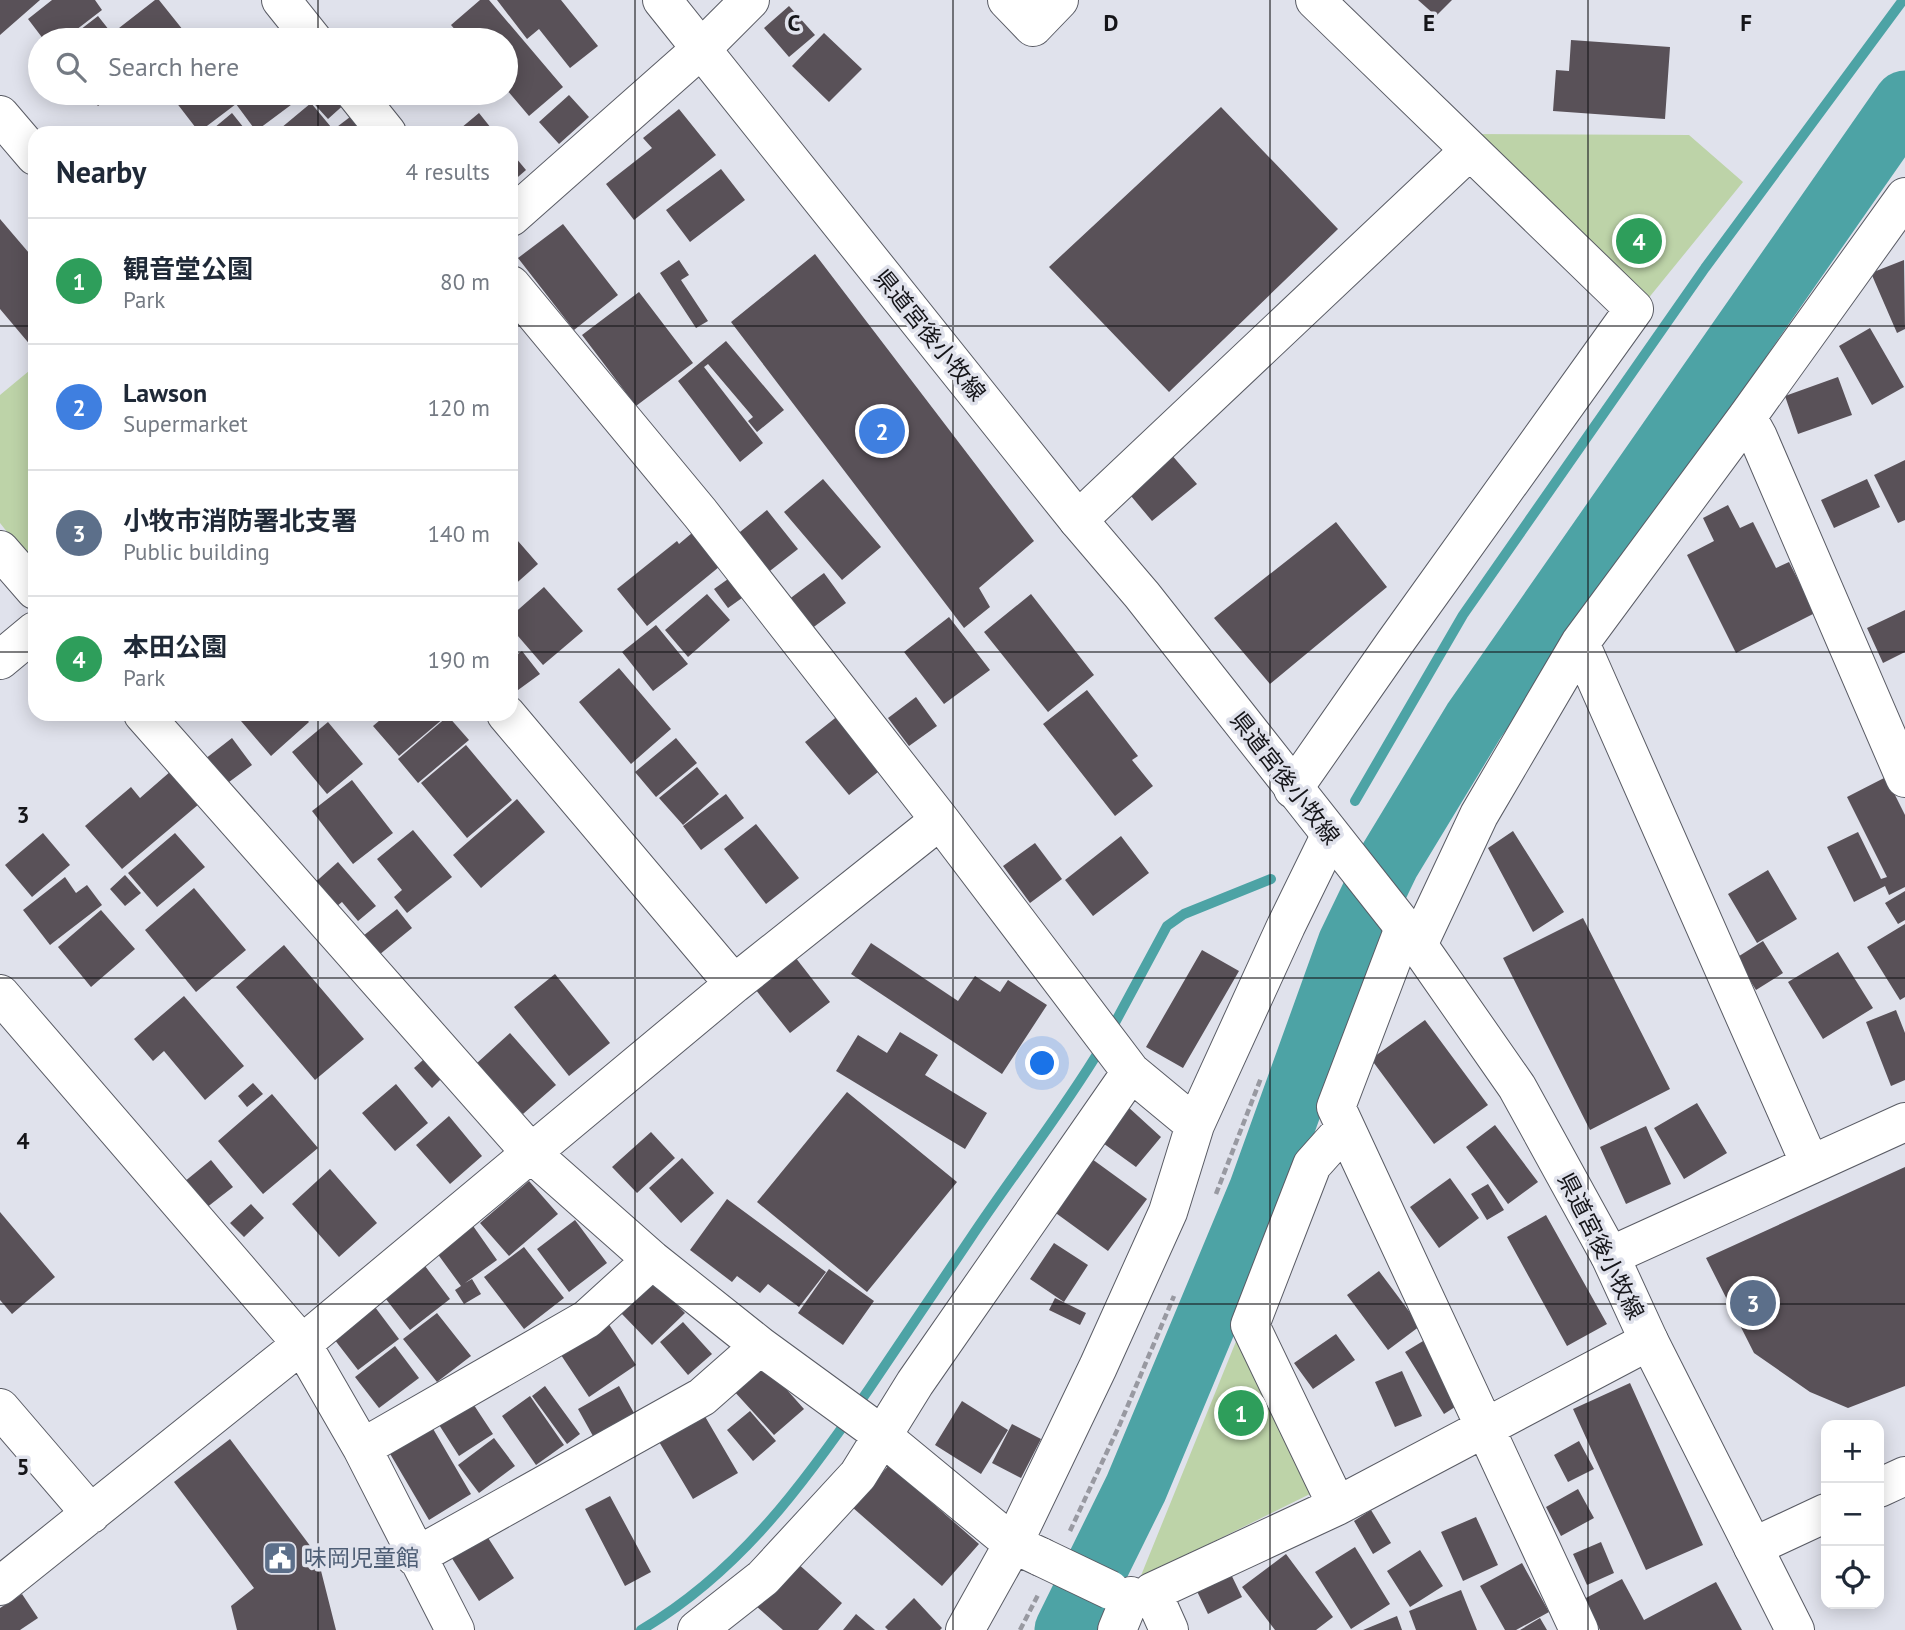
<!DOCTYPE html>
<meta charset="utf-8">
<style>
:root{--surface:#fff;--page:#f2f2f3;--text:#1f2937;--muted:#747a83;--line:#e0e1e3;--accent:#0f766e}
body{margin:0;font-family:"PT Sans","Noto Sans JP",sans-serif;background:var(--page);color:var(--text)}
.controls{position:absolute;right:21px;bottom:21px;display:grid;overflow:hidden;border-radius:14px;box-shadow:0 4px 18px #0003}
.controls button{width:63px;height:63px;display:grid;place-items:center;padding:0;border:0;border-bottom:2px solid var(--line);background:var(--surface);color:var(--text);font:35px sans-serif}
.you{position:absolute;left:1043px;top:1064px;width:24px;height:24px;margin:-18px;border:5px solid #fff;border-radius:50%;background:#1a73e8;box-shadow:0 0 0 10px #1a73e833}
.badge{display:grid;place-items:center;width:46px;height:46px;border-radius:50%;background:var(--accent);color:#fff;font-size:23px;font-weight:700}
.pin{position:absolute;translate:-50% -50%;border:4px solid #fff;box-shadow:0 2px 7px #0006}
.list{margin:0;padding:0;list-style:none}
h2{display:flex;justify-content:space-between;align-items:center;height:91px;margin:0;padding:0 28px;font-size:30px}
h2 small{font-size:23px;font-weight:400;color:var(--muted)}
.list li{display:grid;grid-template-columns:46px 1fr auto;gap:21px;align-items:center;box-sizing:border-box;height:126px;padding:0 28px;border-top:2px solid var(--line)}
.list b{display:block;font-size:26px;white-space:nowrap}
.list p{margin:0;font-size:23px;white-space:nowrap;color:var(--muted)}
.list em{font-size:23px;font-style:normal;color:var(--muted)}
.icon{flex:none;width:38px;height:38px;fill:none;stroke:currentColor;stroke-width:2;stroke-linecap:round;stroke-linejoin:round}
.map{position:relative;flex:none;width:1905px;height:1630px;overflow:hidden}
.search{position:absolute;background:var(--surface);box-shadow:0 4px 18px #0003;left:28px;top:28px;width:490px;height:77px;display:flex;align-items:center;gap:18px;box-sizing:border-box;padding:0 24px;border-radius:38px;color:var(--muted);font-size:26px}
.panel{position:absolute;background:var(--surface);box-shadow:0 4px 18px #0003;left:28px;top:126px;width:490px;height:595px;border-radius:21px}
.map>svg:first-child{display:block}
.green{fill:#bdd3a8}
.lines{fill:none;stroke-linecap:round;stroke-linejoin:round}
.stream{stroke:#4da3a5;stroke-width:10}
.river{stroke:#4da3a5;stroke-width:63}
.building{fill:#595158}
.minor-casing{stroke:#595b64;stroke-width:40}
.secondary-casing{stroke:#595b64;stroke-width:40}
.path{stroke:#9899a1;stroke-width:4.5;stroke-dasharray:7 3.5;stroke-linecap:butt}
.minor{stroke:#fff;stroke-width:38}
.secondary{stroke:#fff;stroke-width:38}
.minor-bridge-casing{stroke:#595b64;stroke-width:40;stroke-linecap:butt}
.minor-bridge{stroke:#fff;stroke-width:38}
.grid{fill:none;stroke:#151519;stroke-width:2;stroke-opacity:0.55}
.labels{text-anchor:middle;stroke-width:7;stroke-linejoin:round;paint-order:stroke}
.street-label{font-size:23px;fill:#151519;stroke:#e0e2ec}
.service-label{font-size:23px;fill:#4e5e75;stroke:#e0e2ec;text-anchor:start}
.grid-label{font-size:23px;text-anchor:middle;font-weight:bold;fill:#151519;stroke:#e0e2ec;stroke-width:7;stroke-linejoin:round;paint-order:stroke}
</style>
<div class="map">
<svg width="1905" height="1630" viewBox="0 0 1905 1630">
<rect width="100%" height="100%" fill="#e0e2ec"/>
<path class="green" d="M1467,134L1689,135L1743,182L1647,300Z
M35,366V567L0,523V395Z
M1239,1334L1312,1493L1140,1578Z"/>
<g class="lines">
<path class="stream" d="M1355,801L1463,615L1705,268L1903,0
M1110,1032L1167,926L1184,914L1271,879
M641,1630C740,1572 806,1481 869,1389C903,1339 936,1289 970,1239C1013,1174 1062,1113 1102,1046"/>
<path class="river" d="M1066,1630L1136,1488L1260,1191L1349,944L1388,863L1474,721L1905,102"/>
</g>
<path class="building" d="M0,0H40L0,35Z
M52,0H95L102,10L63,40H44L28,19Z
M155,0H159L191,40H128L119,28Z
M480,0H489L563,87L529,116L506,89V40H464L451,25Z
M497,0H561L598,46L570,68L539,29L527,39Z
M1418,0H1452L1436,16Z
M789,6L815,35L789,57L764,28Z
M98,16L117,40H67Z
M824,33L862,69L829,102L792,66Z
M1571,40L1670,47L1665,119L1553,111L1556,70L1569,71Z
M86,93H114L98,106Z
M169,93H231L239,102L252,93H307L256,131L236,104L199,132Z
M308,93H341L348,101L328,119L306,95Z
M569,95L589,117L559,144L539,122Z
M311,103L331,127L323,133H275Z
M1221,107L1338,229L1169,392L1049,267Z
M679,109L716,155L634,220L606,184L652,148L643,138Z
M232,113L248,133H208Z
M479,113L495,133H455Z
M350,117L363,133H329Z
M511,152L526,170L511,183Z
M721,169L745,200L690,242L666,210Z
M0,219L35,260V344L32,347L0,309Z
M563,224L618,295L574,330L518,258Z
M815,254L1034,541L979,588L990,607L964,628L731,322Z
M679,260L689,275L681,280L708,321L696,328L660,273Z
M1904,260L1905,329L1897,333L1871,273Z
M639,292L693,363L636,406L582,335Z
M1870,328L1904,387L1872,405L1839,346Z
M726,341L784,410L757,432L748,421L753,417L708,364L704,367L763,443L740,462L678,381Z
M1838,377L1852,415L1798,434L1785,396Z
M1170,453L1197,484L1152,521L1126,490Z
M1905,460V520L1898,523L1874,475Z
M823,479L881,547L842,580L784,512Z
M1867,479L1880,507L1834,528L1821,500Z
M1728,505L1740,528L1753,522L1776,568L1789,562L1815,613L1736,653L1687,555L1714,541L1703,518Z
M767,510L798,549L766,574L735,536Z
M1336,522L1387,587L1270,684L1214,618Z
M511,533L538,564L511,588Z
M692,533L719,567L647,626L617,589L677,541L679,544Z
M824,573L846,603L811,629L788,600Z
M728,579L742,598L728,608L714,589Z
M544,587L583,631L543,665L511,628V616Z
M707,594L730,620L688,657L665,630Z
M1031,594L1094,675L1048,712L984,632Z
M1905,610V652L1883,663L1867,628Z
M949,617L990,670L944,704L904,652Z
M656,625L688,664L653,691L622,652Z
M522,651L540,674L514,693L511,689V659Z
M619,668L671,729L631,764L579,702Z
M1087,690L1138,756L1132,760L1153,786L1115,816L1043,724Z
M916,697L937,726L909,746L888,718Z
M235,714H302L309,722L271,756Z
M387,714H441L444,718L399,756L373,726Z
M839,715L883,768L849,795L805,742Z
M448,716L469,740L418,783L398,759Z
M328,722L363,764L327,794L292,752Z
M232,738L252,765L225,785L205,759Z
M676,738L697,763L656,797L635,772Z
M466,745L512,800L467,838L421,783Z
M697,767L719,794L683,825L659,798Z
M171,771L199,804L122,869L85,826L131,787L140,798Z
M1886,777L1905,815V887L1889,895L1885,886L1854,902L1827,847L1858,832L1881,879L1887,877L1847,797Z
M352,780L393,833L353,864L312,811Z
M726,794L744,818L701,850L683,826Z
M517,799L545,832L481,888L453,855Z
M756,824L799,878L766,904L724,849Z
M413,830L452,877L407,913L394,897L402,890L377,859Z
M1513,831L1564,912L1533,932L1488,848Z
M43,833L70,865L32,897L5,865Z
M175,833L205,867L157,907L128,873Z
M1121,836L1149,873L1093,916L1065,880Z
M1035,843L1062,879L1030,903L1003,866Z
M338,862L376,906L358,921L342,902L332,910L311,886Z
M1768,870L1797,919L1757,943L1728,894Z
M125,875L141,893L125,906L110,889Z
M65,877L76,893L87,885L102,905L50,945L23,910Z
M194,888L246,950L196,992L145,930Z
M1905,891V920L1898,924L1885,903Z
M397,909L412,928L379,955L363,936Z
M101,910L135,949L91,987L58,947Z
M1583,918L1670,1089L1590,1130L1503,958Z
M1905,924V997L1900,1000L1867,947Z
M1763,941L1783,973L1756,990L1736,958Z
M871,943L958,1001L975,976L1000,992L1008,980L1047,1005L1002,1074L851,974Z
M284,945L364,1039L315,1080L236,987Z
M1202,950L1239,971L1183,1068L1146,1047Z
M1838,952L1873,1008L1823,1039L1788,982Z
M792,953L830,1002L790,1033L752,985Z
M555,974L610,1043L569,1076L514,1007Z
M184,996L244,1066L205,1100L164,1051L153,1061L134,1039Z
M1896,1010L1905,1033V1080L1891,1086L1866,1022Z
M1425,1020L1488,1105L1434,1144L1371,1059Z
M900,1032L938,1055L925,1075L987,1113L965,1149L836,1071L858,1035L887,1053Z
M510,1033L556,1085L523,1114L477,1063Z
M423,1060L441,1079L432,1088L414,1068Z
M253,1083L263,1094L247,1107L238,1096Z
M396,1084L428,1123L395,1151L362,1113Z
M847,1092L957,1182L867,1292L757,1202Z
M272,1094L318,1148L263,1194L218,1141Z
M1697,1103L1727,1153L1684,1179L1654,1128Z
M1127,1106L1161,1137L1136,1167L1096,1138Z
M449,1116L482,1156L450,1184L416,1145Z
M1495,1125L1538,1182L1508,1204L1466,1147Z
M1646,1126L1671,1184L1626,1204L1600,1147Z
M651,1132L675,1158L637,1193L612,1167Z
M682,1158L714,1193L681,1223L649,1188Z
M1092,1159L1147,1199L1108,1251L1053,1211Z
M211,1160L233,1187L206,1208L184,1182Z
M1905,1167V1386L1848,1408L1810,1392L1754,1353L1706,1258Z
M330,1169L377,1223L339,1257L292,1204Z
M1450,1178L1479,1218L1439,1248L1410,1207Z
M529,1181L558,1214L509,1256L480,1223Z
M1488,1184L1504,1210L1487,1220L1471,1194Z
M727,1199L826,1272L799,1307L768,1284L760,1293L737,1276L732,1282L690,1250Z
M251,1204L264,1218L244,1237L230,1223Z
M0,1212L55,1277L12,1314L0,1300Z
M1546,1215L1607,1324L1567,1346L1507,1237Z
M575,1220L607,1263L569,1292L537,1249Z
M471,1223L497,1260L465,1283L472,1279L481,1294L464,1304L455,1290L461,1286L434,1249Z
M1054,1243L1088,1265L1064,1302L1030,1279Z
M524,1247L564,1298L524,1329L484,1277Z
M422,1262L450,1299L410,1330L382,1294Z
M829,1269L874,1301L843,1345L798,1313Z
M1379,1271L1420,1326L1388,1350L1347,1295Z
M653,1280L685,1313L652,1345L620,1312Z
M1055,1298L1086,1313L1080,1325L1049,1310Z
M372,1303L399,1339L358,1370L331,1335Z
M437,1313L471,1356L437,1382L403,1339Z
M683,1322L712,1354L688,1375L660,1342Z
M608,1323L636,1365L589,1397L561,1355Z
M1336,1334L1355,1360L1313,1389L1294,1363Z
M1428,1338L1466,1400L1444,1414L1405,1352Z
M395,1346L419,1378L379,1408L355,1377Z
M763,1363L804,1409L774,1435L733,1390Z
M1402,1371L1422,1416L1395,1427L1375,1382Z
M1630,1383L1703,1545L1646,1570L1573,1409Z
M545,1386L580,1434L567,1444L532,1396Z
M619,1386L634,1413L593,1436L578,1409Z
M468,1396L493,1434L459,1456L434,1417Z
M530,1396L564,1445L536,1465L502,1416Z
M962,1401L1008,1430L981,1474L935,1445Z
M750,1411L776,1441L753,1461L727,1430Z
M703,1413L738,1473L693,1499L658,1440Z
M1012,1424L1041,1439L1021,1478L992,1463Z
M432,1427L471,1494L429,1520L389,1452Z
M494,1438L515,1466L479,1493L458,1465Z
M230,1439L317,1555L336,1630H237L231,1606L254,1588L174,1482Z
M1579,1441L1594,1469L1568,1482L1554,1455Z
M889,1465L979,1544L942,1586L852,1507Z
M1578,1489L1594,1518L1561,1536L1546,1507Z
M610,1496L651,1572L625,1586L585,1509Z
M1371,1510L1391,1543L1373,1554L1354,1521Z
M1476,1517L1498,1565L1463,1581L1441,1532Z
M483,1530L514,1578L479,1601L448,1552Z
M1601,1542L1614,1573L1587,1585L1573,1554Z
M1355,1547L1390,1604L1351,1629L1315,1572Z
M1420,1550L1443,1586L1410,1607L1387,1571Z
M1286,1554L1333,1617L1316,1630H1275L1242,1587Z
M796,1562L842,1603L818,1630H783L756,1606Z
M1522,1563L1549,1612L1516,1630H1505L1480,1586Z
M1227,1566L1242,1597L1208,1614L1193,1583Z
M1622,1579L1644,1620L1716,1582L1742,1630H1600L1584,1599Z
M1461,1590L1477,1630H1416L1409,1611Z
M22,1594L38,1618L20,1630H0V1608Z
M914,1598L942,1628L940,1630H888L885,1627Z
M856,1614L875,1630H843Z
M1397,1616L1402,1630H1363Z
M1540,1618L1547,1630H1520Z"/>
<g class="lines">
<g class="minor-casing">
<path id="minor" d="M281,0L313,40
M1007,0L1033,27L1059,0
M355,93L387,133
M0,115L35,156
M511,217L701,49L750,0
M511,285L700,513L940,820L1131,1072L1195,1125
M1747,417L1758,437L1905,778
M1078,520L1469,151
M0,550L35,590
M1580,643L1810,1164
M0,660L35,631
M143,714L532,1154L652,1260L760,1346L871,1427L1013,1544L1041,1557
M506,714L734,984
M1293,789L1394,644L1634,309L1315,0
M1404,928L1336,1107L1579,1630
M1418,945L1479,815L1580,643L1747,417L1905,197
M0,994L302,1344L362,1448L455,1630
M1610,1256L1905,1122
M0,1408L91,1514
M362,1448L587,1319L652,1260
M1879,1488L1905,1476
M1337,1506L1250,1325L1312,1165L1345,1128
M1753,1547L1826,1513
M415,1557L702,1397L760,1346
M0,1586L302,1344L734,984L940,820
M697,1630L763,1578L858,1475L915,1383L1131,1072
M965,1630L1013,1544L1098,1367L1168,1212L1195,1125L1286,926L1330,836
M1117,1630L1131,1596
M1169,1630L1152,1592L1337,1506L1649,1341"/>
</g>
<g class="secondary-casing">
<path id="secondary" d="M662,0L1078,520L1142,595L1418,945L1517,1087L1610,1256L1649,1341L1795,1630"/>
</g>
<path class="path" d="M1216,1194L1261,1078
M1070,1531L1120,1424L1174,1296
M1020,1630L1038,1595"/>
<use href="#minor" class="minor"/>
<use href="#secondary" class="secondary"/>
<g class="minor-bridge-casing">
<path id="minor-bridge" d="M1041,1557L1110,1590"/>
</g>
<use href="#minor-bridge" class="minor-bridge"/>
</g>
<path class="grid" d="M318,0V40M635,0V1630M953,0V1630M1270,0V1630M1588,0V1630M318,93V133M0,326H35M511,326H1905M0,652H35M511,652H1905M318,714V1630M0,978H1905M0,1304H1905"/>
<defs>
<g id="civic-square" transform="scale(1.75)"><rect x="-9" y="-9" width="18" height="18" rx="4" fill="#5c6f8a" stroke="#e0e2ec"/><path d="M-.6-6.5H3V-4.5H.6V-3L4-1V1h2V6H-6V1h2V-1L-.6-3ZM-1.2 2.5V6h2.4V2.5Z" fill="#fff"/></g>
</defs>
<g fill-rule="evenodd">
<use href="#civic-square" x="280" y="1558"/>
</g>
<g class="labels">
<g class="street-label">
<text transform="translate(930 335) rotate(51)" y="8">県道宮後小牧線</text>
<text transform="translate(1285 778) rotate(52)" y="8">県道宮後小牧線</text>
<text transform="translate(1601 1246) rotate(63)" y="8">県道宮後小牧線</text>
</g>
<g class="service-label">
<text x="304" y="1566">味岡児童館</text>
</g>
</g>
<g class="grid-label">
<text x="794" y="31">C</text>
<text x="1111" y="31">D</text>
<text x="1429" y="31">E</text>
<text x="1746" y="31">F</text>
<text x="23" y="823">3</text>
<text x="23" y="1149">4</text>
<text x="23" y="1475">5</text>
</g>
</svg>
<div class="controls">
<button>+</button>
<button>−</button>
<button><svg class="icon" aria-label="locate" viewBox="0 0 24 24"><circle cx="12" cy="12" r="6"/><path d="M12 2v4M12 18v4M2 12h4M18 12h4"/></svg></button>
</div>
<div class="you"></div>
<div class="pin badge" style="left:1241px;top:1413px;background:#2e9e5b">1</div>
<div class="pin badge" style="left:882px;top:431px;background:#3f7fe0">2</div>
<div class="pin badge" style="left:1753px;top:1303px;background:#5c6f8a">3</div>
<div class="pin badge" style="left:1639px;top:241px;background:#2e9e5b">4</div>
<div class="search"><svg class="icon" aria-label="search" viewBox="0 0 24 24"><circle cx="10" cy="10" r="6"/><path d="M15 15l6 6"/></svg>Search here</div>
<section class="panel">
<h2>Nearby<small>4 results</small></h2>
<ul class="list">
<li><span class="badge" style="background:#2e9e5b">1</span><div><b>観音堂公園</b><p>Park</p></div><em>80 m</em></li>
<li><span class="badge" style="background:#3f7fe0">2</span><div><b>Lawson</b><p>Supermarket</p></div><em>120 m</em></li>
<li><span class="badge" style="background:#5c6f8a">3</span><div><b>小牧市消防署北支署</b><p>Public building</p></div><em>140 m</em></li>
<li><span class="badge" style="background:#2e9e5b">4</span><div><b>本田公園</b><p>Park</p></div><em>190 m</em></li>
</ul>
</section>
</div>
